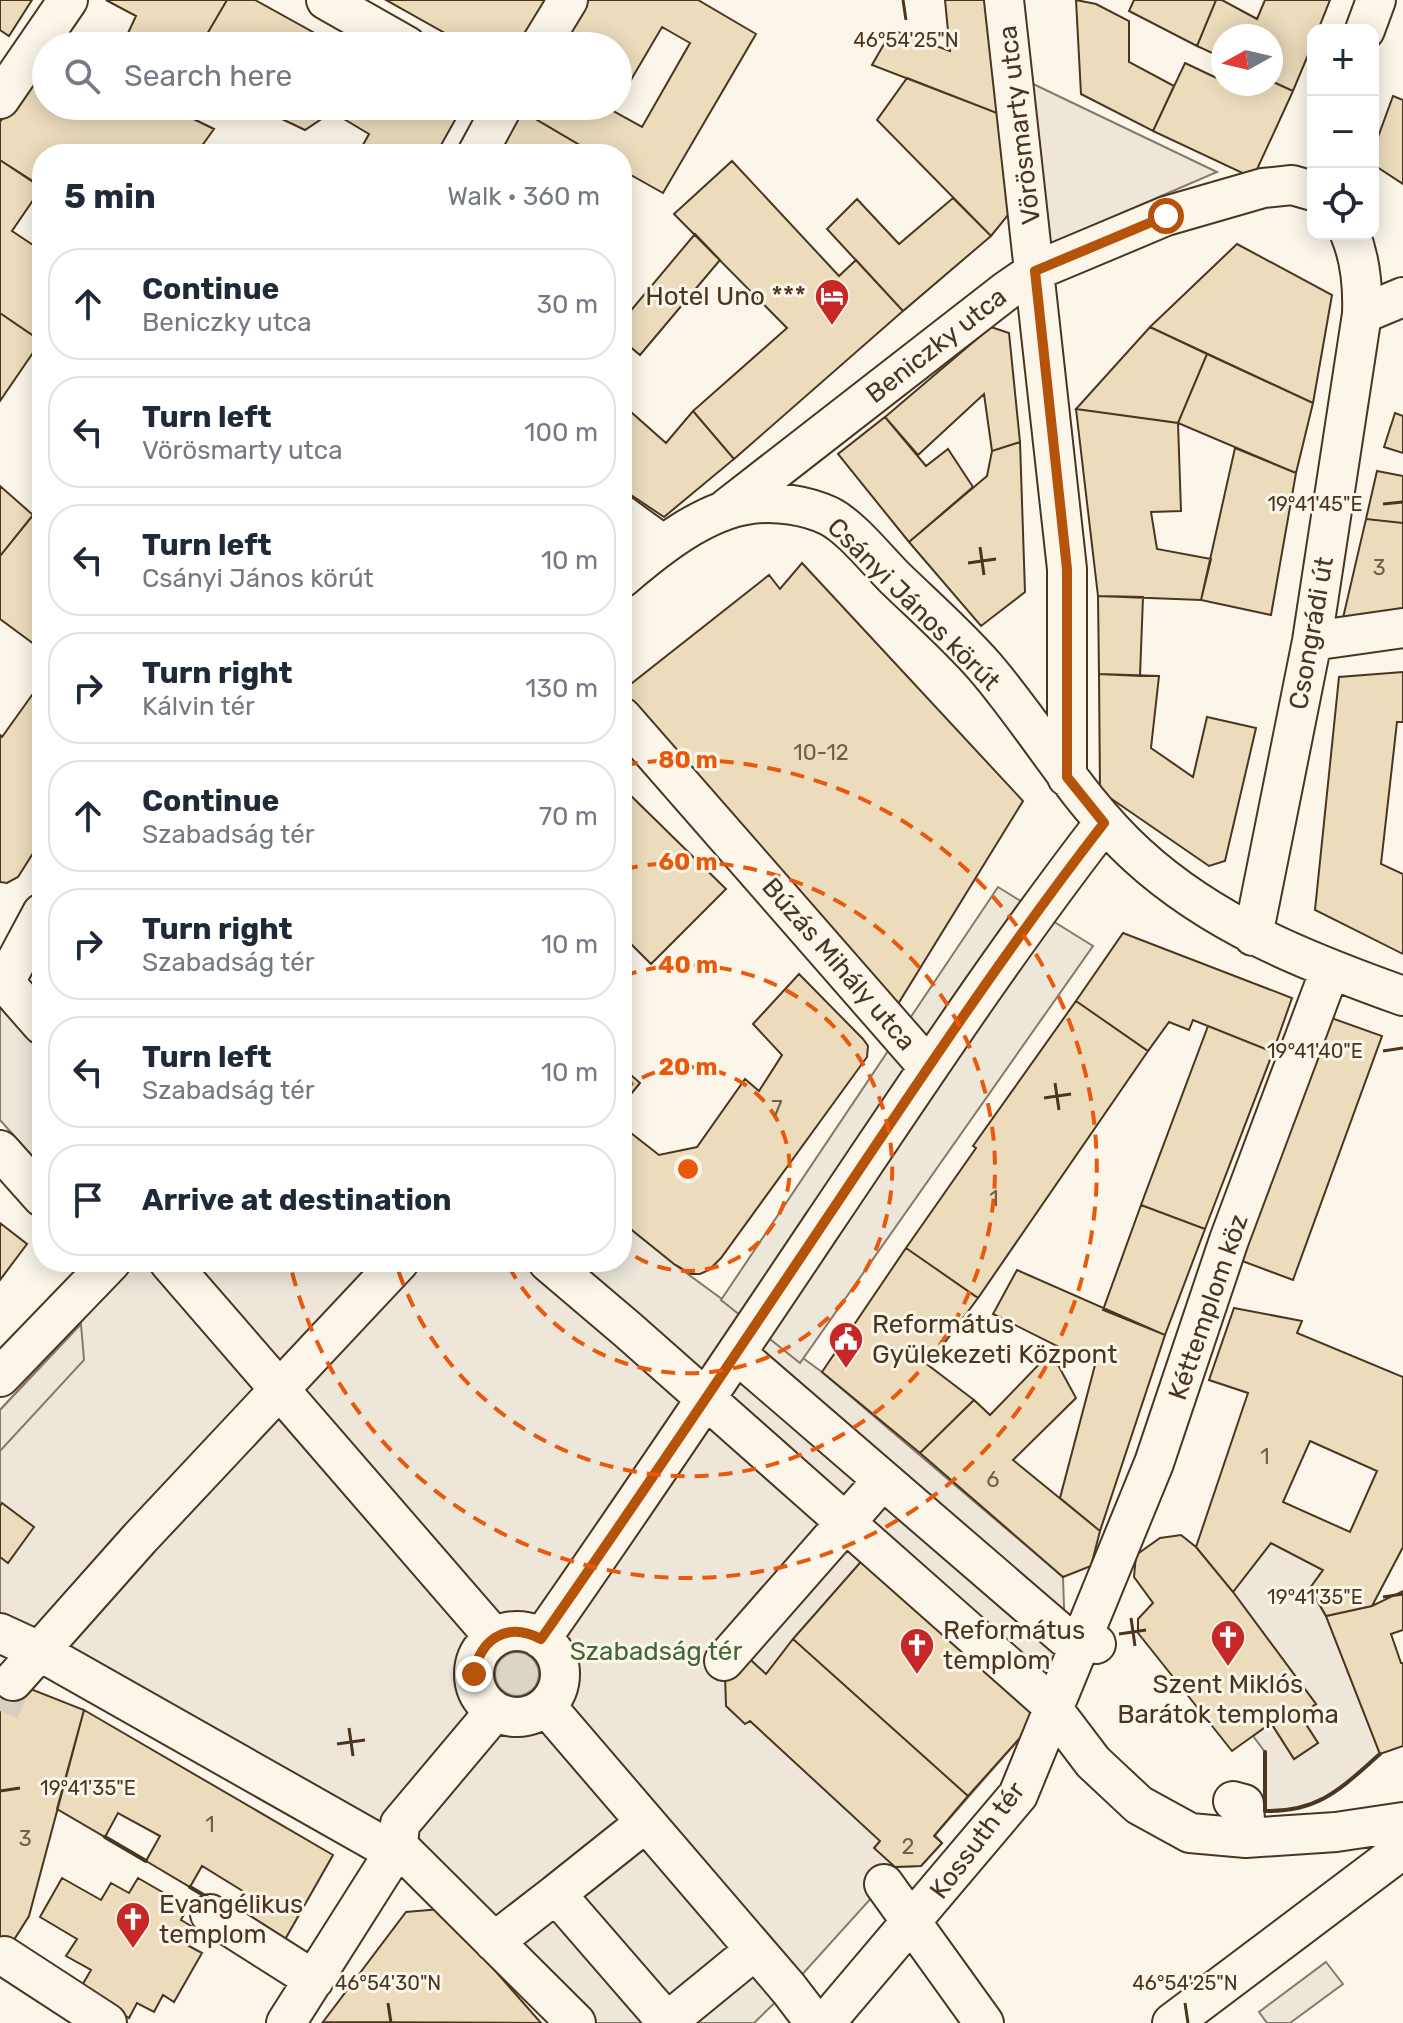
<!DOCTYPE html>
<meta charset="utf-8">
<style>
:root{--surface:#fff;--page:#f2f2f3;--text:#1f2937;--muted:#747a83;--line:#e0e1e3}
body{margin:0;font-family:Rubik,sans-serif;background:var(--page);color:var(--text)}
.controls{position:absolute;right:24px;top:24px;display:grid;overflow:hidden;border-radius:16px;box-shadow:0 4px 20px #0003}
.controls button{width:72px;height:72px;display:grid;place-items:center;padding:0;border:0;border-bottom:2px solid var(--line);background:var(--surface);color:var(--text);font:40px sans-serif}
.compass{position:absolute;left:1211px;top:24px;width:72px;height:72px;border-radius:50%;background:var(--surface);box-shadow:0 4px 20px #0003;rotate:262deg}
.stop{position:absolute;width:24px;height:24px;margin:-18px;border:6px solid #b45309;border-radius:50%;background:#fff}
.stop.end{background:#b45309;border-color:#fff;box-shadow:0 2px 8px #0008}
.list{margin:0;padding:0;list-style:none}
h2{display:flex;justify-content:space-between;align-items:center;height:104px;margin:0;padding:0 32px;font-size:34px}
h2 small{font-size:26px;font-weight:400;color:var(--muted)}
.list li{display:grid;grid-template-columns:52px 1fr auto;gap:24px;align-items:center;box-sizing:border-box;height:112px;margin:0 16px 16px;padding:0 16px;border:2px solid var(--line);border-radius:32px}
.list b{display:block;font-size:30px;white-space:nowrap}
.list p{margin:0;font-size:26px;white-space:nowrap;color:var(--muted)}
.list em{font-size:26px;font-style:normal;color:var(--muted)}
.icon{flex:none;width:44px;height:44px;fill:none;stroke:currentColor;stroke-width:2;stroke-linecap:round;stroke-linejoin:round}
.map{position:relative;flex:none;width:1403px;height:2023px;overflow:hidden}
.search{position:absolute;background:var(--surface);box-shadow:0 4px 20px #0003;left:32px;top:32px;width:600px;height:88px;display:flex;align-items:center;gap:20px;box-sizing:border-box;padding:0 28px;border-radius:44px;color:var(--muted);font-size:30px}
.panel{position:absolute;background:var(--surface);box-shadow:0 4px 20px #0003;left:32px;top:144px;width:600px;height:1128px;border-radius:32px}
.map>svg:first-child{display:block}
.green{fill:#ede6d9;stroke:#887966;stroke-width:2}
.parking{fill:#ede7d9;stroke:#887966;stroke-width:2}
.water{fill:#dcd4c6;stroke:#887966;stroke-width:2}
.building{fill:#ecdcbc;stroke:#4a3520;stroke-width:2;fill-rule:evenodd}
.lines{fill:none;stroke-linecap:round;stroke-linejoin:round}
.minor-tunnel{stroke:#d8cfc1;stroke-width:38;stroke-dasharray:38 19;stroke-linecap:butt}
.minor-casing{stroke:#4a3520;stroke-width:42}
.minor{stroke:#fbf6e9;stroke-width:38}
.wall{stroke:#4a3520;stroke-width:4}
.route{stroke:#b45309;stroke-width:10}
.ticks{fill:none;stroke:#4a3520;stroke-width:3}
.ring{fill:none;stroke:#e8590c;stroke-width:4;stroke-dasharray:14 10}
.labels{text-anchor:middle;stroke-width:6;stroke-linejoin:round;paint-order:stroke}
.number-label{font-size:22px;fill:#725f47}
.street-label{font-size:26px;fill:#4a3520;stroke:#fbf6e9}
.poi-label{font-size:26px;fill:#4a3520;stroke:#fbf6e9;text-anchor:start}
.park-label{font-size:26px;fill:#436837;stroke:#fbf6e9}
.ticks-label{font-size:20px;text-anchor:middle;fill:#4a3520;stroke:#fbf6e9;stroke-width:6;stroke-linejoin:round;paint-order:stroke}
.centre{fill:#e8590c;stroke:#fbf6e9;stroke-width:4}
.ring-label{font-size:24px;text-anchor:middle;font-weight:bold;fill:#e8590c;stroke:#fbf6e9;stroke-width:6;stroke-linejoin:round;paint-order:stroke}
</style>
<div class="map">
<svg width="1403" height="2023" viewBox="0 0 1403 2023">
<rect width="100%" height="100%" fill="#fbf6e9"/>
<path class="green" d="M1027,81L1217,172L1050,244Z
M0,1000L42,1048V1167L0,1120Z
M622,1222L674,1264L822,1372L1063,1577L1065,1637L1042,1713L935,1835L942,1843L921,1866L894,1867L884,1884L789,1989L754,2023H576L398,1846L0,1626V1410L136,1262H622Z
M1271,1543L1323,1570L1310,1588L1326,1616L1380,1754C1341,1788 1320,1812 1265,1811V1752L1253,1736L1271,1723L1294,1759L1318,1743L1300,1715L1316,1704L1233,1592Z
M1326,1962L1343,1984L1290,2023H1267L1259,2012Z"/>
<path class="parking" d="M998,887L1093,946L800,1363L721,1300Z
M81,1324L84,1360L0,1451V1410Z"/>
<path class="water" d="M495 1674a22 22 0 1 1 44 0a22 22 0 1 1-44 0Z"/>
<path class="building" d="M0,0H32L9,36L0,30Z
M106,0H227L200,46H122L136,16Z
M227,0H255L338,46H200Z
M386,0H550L525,46H468Z
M586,0H698L756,34L663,193L622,170V154H595L522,111L524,106H616L613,111L642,127L690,43L662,27L618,102V46H559Z
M945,0H986L1002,115L872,65L892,30L950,51Z
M1076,0L1096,4L1129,21V62L1174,86L1153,131L1081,94Z
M1134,0H1216L1197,46L1129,11Z
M1216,0H1222L1257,19L1265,0H1330L1318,30H1313V43L1293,91L1271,81V36H1223V58L1197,46Z
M46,55V106H167L214,129L196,154H42V188L0,160V122Z
M1185,63L1223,81V84H1271V81L1293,91L1253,178L1153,131Z
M907,78L1002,115L1017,204L991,236L877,120Z
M1393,96L1403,100V184L1374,165V148Z
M268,106H446L459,113L436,154H358L369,134L332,112L305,130L267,112Z
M522,111L595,154H496Z
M0,160L42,187L12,231L42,251L41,341L0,313Z
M732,161L839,276L856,260L903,311L734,459L693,411L787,328L674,214Z
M953,198L991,236L903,311L827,229L857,199L899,244Z
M695,234L720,260L640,355L622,340V321Z
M1237,244L1332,295L1313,403L1150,327Z
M0,313L41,341L0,401Z
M991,327L1009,333L1020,442L992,451L984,394L918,455L885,417Z
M1150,327L1207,354L1178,423L1076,409Z
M1207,354L1313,403L1296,473L1178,423Z
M622,404L666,443L693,411L734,459L664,517L622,489Z
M1076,409L1178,423L1181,511L1151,512L1157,549L1211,559L1201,600L1098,596Z
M1395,413L1403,416V453L1384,447Z
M885,417L926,466L948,449L973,487L909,542L838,454Z
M1020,442L1025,592L981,626L909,542L987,476L992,451Z
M1235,448L1296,473L1271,615L1201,600Z
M1377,471L1403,476V523L1366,519Z
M0,486L33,515L0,556Z
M42,504V650L0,619V556Z
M1366,519L1403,523V611L1343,618Z
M802,563L1023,801L898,1004L622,704V691L769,575L780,589Z
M1098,596L1143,597L1140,676L1099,674Z
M1403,672V722H1397L1381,864L1403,874V954L1315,910L1339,677Z
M1099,674L1159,676L1151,748L1193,777L1207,717L1256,728L1225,861L1209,866L1100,791Z
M42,681V839L18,877L7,883L0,882V735L2,737Z
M622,787L726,889L651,964L622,935Z
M1123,933L1292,998L1273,1052L1193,1020L1189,1030L1169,1022L1148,1051L1076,1001Z
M799,974L863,1039L868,1046L867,1057L721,1258L709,1270L700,1274H691L674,1264L622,1222V1126L659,1155L697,1147L745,1079L759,1091L782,1055L753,1024Z
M1076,1001L1148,1051L978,1298L906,1248L976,1148L973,1146Z
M1323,1015L1382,1036L1293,1280L1234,1258Z
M1208,1026L1273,1052L1205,1229L1141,1205Z
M622,1067L640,1083L622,1105Z
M1141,1205L1205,1229L1165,1335L1103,1310Z
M0,1223L27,1244L0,1280Z
M906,1248L978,1298L928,1365L974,1400L920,1453L822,1372Z
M1017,1270L1165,1335L1100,1531L1060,1498L1095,1365L993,1314Z
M1234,1308L1302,1321L1297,1333L1403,1377V1547L1372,1606L1326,1616L1310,1588L1323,1570L1271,1543L1233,1592L1196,1547L1248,1393L1209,1380ZM1310,1441L1377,1471L1350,1532L1283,1502Z
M1051,1352L1076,1398L1013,1460L1100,1531L1091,1566L1063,1577L920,1453L974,1400L990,1415Z
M2,1503L34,1527L8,1563L0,1557V1506Z
M1181,1535L1196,1547L1233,1592L1316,1704L1300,1715L1318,1743L1294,1759L1271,1723L1232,1751L1138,1633V1619L1153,1603L1134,1577L1136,1555L1160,1538Z
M866,1556L1042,1713L968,1796L793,1639Z
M1403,1591V1630L1391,1634L1401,1663H1403V1746L1380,1754L1326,1616L1372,1606Z
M793,1639L968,1796L934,1836L942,1843L921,1866L895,1867L874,1848L880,1841L750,1721L745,1724L726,1706L725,1674L743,1653L766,1674Z
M0,1677L84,1710L29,1916L0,1962Z
M84,1710L333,1855L283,1943L235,1914L246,1893L202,1866L190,1887L146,1861L160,1836L118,1813L105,1837L57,1809Z
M62,1878L101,1900L111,1883L129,1893L138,1878L188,1907L181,1920L198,1930L189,1946L202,1953L174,2002L163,1995L154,2012L137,2003L129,2018L80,1989L91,1970L66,1956L77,1939L40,1917Z
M441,1909L541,2023L323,2022L406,1912Z"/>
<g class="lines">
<path class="minor-tunnel" d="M0,1711L13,1681"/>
<g class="minor-casing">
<path id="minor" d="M326,0L407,46
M1004,0L1067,569V777
M1365,30L1376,0
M540,46L568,0
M0,99L68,0
M477,154L503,106
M1362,314L1403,297
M727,508L1006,291L1035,271L1166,216L1263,188L1292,185L1313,191
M622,515L662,544
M622,578C657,548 704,510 752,504C776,501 806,505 829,516C851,527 876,559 895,578C925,607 958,636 985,667C1038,729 1077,800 1137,855C1213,925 1308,962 1403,996
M1312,641L1403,628
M622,717L928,1067
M1253,936L1312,641L1362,314C1363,286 1361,260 1350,234
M0,977L42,1025
M5,982L42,913
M0,1150L42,1197
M169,1262L494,1637
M548,1262L628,1330L1046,1700L1093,1762L1139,1805L1190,1833L1246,1838L1336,1832L1403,1822
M737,1354L1065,1637L1096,1644
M0,1377L111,1262
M474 1674a43 43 0 1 1 86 0a43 43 0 1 1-86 0Z
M0,1633L39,1651L378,1843L398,1846L576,2023
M541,1639C637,1502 730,1363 823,1224C914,1089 1004,952 1104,823
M724,1661L882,1481
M13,1681L140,1538L399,1262
M546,1706L789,1989L815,2023
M1233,1801L1244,1804L1246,1838
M645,1823L556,1894L667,2022L755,1950
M884,1884L984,2023
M210,1914L314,1980
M494,1942L556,1894
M4,1956L107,2023
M286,2023L398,1846L400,1824L495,1711
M825,2023L1018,1795L1154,1463L1229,1240L1330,970
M1172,2023L1403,1849"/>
</g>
<use href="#minor" class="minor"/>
<path class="wall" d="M1265,1752V1811C1320,1812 1341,1788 1380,1754
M105,1837L146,1861
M190,1887L210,1899"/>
</g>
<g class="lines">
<path class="route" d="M474,1674C480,1639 507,1621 541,1639C637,1502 730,1363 823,1224C914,1088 1004,952 1104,823L1067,777V569L1035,271L1166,216"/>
</g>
<path class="ticks" d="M903,0L906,20M1383,504L1403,502M980,547L984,575M968,563L996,559M1383,1051L1403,1048M1055,1083L1059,1110M1044,1098L1071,1094M1383,1597L1403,1594M1131,1618L1135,1646M1119,1634L1146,1630M349,1728L353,1756M337,1744L365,1740M0,1791L20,1788M388,2003L391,2023M1185,2003L1188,2023"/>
<g class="ring">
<path d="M622 1091A102 102 0 1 1 622 1247"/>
<path d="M623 976A204 204 0 1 1 507 1263"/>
<path d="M624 869A307 307 0 1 1 396 1264"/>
<path d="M624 765A409 409 0 1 1 290 1264"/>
</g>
<defs>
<g id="hotel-pin" transform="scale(1.8)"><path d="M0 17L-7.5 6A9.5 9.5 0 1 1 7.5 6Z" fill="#c62828" stroke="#fbf6e9"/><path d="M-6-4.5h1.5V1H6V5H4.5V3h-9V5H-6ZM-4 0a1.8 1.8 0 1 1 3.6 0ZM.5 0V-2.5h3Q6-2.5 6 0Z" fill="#fff"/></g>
<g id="civic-pin" transform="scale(1.8)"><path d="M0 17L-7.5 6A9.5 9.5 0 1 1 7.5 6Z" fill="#c62828" stroke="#fbf6e9"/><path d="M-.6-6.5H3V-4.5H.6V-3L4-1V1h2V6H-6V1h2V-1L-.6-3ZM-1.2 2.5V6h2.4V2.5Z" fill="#fff"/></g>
<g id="church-pin" transform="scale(1.8)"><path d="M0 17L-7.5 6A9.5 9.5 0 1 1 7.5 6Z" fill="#c62828" stroke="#fbf6e9"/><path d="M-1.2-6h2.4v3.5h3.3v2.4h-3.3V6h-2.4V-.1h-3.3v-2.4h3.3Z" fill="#fff"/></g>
</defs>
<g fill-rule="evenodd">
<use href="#hotel-pin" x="832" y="296"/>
<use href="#civic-pin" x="846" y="1339"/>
<use href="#church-pin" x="1228" y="1637"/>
<use href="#church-pin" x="917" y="1645"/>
<use href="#church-pin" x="133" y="1919"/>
</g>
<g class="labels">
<g class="number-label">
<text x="1379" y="575">3</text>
<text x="821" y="760">10-12</text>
<text x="777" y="1116">7</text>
<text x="994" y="1206">1</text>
<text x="1265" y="1464">1</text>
<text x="993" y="1487">6</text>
<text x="210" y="1832">1</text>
<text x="25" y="1846">3</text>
<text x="908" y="1854">2</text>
</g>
<g class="street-label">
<text transform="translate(1019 125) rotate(-97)" y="9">Vörösmarty utca</text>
<text transform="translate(936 345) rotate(-38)" y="9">Beniczky utca</text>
<text transform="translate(914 604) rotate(45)" y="9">Csányi János körút</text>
<text transform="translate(1311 633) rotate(-80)" y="9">Csongrádi út</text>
<text transform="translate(839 964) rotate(49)" y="9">Búzás Mihály utca</text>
<text transform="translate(1208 1307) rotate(-71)" y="9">Kéttemplom köz</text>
<text transform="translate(977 1840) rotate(-53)" y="9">Kossuth tér</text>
</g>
<g class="poi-label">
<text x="806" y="305" text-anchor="end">Hotel Uno ***</text>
<text x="872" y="1333">Református<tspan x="872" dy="30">Gyülekezeti Központ</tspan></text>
<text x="943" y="1639">Református<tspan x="943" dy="30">templom</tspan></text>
<text x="1228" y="1693" text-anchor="middle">Szent Miklós<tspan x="1228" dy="30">Barátok temploma</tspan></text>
<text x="159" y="1913">Evangélikus<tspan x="159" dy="30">templom</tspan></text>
</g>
<g class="park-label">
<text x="656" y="1660">Szabadság tér</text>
</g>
</g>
<g class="ticks-label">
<text x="906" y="47">46°54'25"N</text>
<text x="1315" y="511">19°41'45"E</text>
<text x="1315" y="1058">19°41'40"E</text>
<text x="1315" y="1604">19°41'35"E</text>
<text x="88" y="1795">19°41'35"E</text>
<text x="388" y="1990">46°54'30"N</text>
<text x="1185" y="1990">46°54'25"N</text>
</g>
<circle cx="688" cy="1169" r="12" class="centre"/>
<g class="ring-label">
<text x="688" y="768">80 m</text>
<text x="688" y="870">60 m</text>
<text x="688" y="973">40 m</text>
<text x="688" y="1075">20 m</text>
</g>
</svg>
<div class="controls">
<button>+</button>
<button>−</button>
<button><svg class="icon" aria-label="locate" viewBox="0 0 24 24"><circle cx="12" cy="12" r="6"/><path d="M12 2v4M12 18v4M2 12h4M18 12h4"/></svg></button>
</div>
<svg class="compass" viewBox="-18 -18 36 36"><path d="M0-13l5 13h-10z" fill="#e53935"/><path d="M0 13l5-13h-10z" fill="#747a83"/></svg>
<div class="stop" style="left:1166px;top:216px"></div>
<div class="stop end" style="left:474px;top:1674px"></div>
<div class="search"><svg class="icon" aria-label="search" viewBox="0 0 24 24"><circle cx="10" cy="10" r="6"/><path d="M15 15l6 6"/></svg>Search here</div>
<section class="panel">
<h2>5 min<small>Walk · 360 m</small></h2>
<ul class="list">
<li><svg class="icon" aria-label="ahead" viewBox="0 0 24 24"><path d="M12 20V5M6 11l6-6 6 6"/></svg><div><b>Continue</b><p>Beniczky utca</p></div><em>30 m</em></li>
<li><svg class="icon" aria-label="left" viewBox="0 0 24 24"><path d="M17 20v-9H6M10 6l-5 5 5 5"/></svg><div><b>Turn left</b><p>Vörösmarty utca</p></div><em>100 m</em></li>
<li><svg class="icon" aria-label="left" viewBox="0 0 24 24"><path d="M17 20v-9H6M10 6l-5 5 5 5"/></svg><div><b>Turn left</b><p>Csányi János körút</p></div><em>10 m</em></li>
<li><svg class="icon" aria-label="right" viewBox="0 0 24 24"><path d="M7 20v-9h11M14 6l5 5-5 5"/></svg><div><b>Turn right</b><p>Kálvin tér</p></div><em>130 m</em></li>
<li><svg class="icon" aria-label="ahead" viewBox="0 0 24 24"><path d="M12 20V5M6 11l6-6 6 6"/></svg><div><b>Continue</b><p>Szabadság tér</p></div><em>70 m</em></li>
<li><svg class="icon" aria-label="right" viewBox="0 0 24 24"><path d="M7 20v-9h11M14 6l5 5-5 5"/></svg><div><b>Turn right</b><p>Szabadság tér</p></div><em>10 m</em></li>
<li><svg class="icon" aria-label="left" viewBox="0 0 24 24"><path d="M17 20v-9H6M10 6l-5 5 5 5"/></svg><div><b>Turn left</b><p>Szabadság tér</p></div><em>10 m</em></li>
<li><svg class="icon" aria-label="arrive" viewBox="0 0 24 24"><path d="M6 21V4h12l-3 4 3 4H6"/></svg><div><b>Arrive at destination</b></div></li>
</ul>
</section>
</div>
